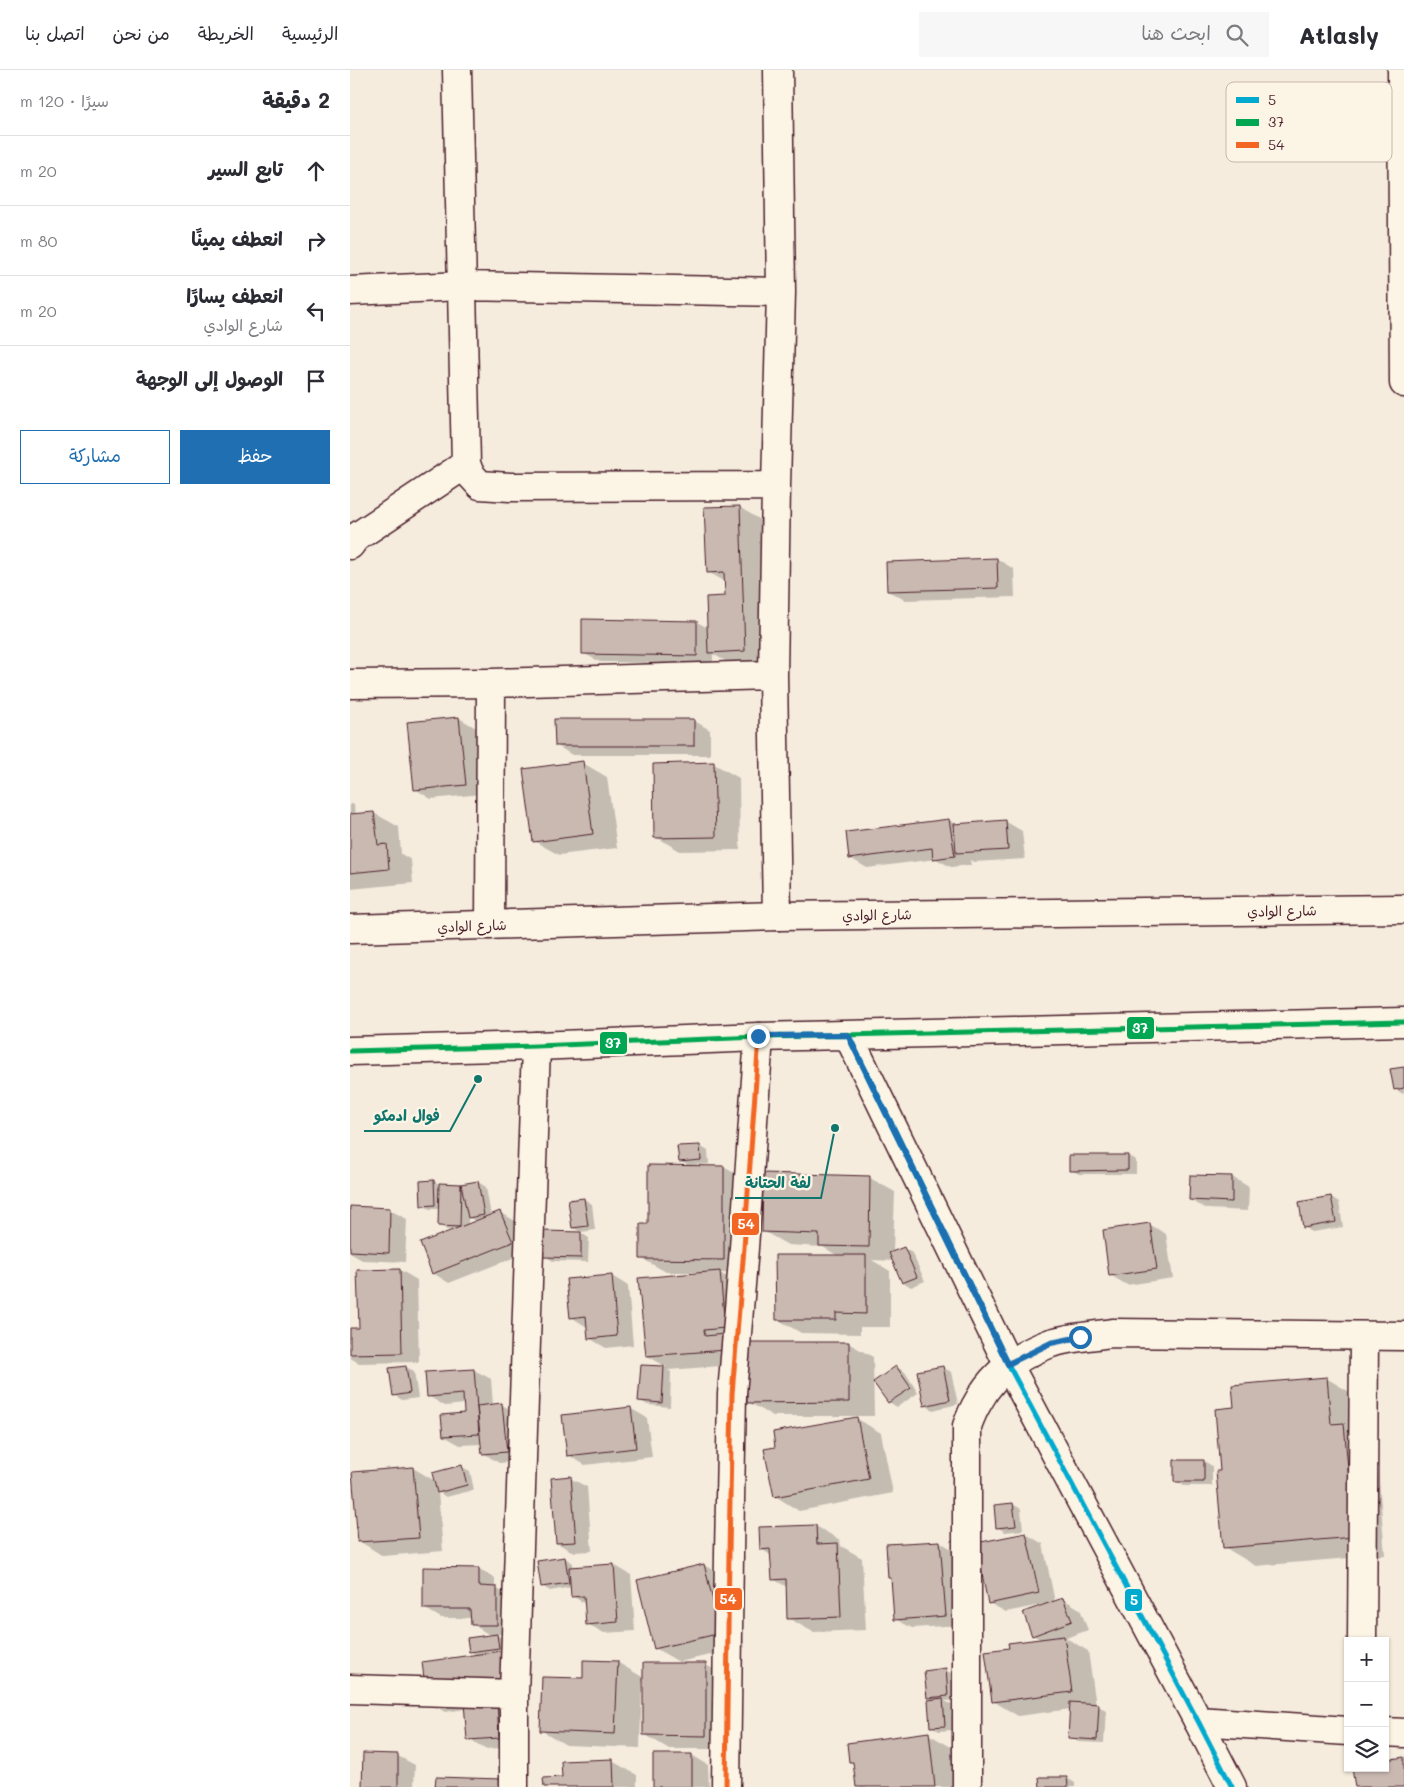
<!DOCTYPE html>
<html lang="ar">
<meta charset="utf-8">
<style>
:root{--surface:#fff;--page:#f7f7f7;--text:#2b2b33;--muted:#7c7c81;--line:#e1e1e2;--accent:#1f6fb2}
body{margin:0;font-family:Mali,"Playpen Sans Arabic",sans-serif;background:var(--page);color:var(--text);direction:rtl}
.controls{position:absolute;right:15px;bottom:15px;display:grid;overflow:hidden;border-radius:0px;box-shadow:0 1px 4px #0004}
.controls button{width:45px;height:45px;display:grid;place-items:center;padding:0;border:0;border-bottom:1px solid var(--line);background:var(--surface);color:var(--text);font:25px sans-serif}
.stop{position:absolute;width:15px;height:15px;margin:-11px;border:4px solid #1f6fb2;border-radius:50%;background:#fff}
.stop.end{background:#1f6fb2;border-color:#fff;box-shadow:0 1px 5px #0008}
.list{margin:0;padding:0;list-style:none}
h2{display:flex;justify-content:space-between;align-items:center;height:65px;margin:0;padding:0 20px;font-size:21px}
h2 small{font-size:16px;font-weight:400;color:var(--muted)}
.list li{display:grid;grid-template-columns:32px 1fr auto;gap:15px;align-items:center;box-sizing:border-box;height:70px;padding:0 20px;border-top:1px solid var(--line)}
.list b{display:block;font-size:19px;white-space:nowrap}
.list p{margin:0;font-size:16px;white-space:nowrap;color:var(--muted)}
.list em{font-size:16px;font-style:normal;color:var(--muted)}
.actions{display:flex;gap:10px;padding:15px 20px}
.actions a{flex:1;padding:11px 0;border:1px solid var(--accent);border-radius:0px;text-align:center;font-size:18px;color:var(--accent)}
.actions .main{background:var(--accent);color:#fff}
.icon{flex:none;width:28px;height:28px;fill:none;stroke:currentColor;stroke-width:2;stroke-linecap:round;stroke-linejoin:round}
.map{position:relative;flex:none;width:1054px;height:1717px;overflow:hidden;direction:ltr}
header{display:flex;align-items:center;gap:30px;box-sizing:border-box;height:70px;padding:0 25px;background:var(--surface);border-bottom:1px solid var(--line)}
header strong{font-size:24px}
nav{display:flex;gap:28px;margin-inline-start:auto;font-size:18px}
.search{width:350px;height:45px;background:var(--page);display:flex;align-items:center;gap:12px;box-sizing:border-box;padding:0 18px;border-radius:0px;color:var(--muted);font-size:19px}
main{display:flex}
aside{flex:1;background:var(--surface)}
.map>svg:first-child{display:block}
.shadow{fill:#0003;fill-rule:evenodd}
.building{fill:#cab9b1;stroke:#4a1f2b}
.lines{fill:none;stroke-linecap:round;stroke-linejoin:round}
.street-casing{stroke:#4a1f2b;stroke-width:31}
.secondary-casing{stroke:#4a1f2b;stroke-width:31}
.street{stroke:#fcf5e5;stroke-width:28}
.secondary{stroke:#fcf5e5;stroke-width:28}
.bus-1-casing{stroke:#fcf5e5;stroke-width:9}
.bus-2-casing{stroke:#fcf5e5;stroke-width:9}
.bus-3-casing{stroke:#fcf5e5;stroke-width:9}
.bus-1{stroke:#00a9ce;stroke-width:5}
.bus-2{stroke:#00a651;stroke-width:5}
.bus-3{stroke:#f26522;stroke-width:5}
.route{stroke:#1f6fb2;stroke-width:6}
.labels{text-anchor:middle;stroke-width:4.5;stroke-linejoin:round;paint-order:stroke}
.street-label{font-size:14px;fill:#4a1f2b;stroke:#fcf5e5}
.key{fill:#fcf5e5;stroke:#c7b5ad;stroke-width:1}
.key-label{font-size:14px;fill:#4a1f2b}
.leader{fill:none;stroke:#0f766e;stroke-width:2}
.callout-dot{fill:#0f766e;stroke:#fcf5e5;stroke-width:2}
.callout-label{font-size:15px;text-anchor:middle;font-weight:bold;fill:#0f766e;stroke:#fcf5e5;stroke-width:4.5;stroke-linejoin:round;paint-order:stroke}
.line-badge{stroke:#fcf5e5;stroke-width:2}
.badge-label{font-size:14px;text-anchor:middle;font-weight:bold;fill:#fff}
</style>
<header>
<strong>Atlasly</strong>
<div class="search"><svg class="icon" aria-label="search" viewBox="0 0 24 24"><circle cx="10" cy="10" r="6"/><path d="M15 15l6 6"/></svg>ابحث هنا</div>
<nav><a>الرئيسية</a><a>الخريطة</a><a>من نحن</a><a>اتصل بنا</a></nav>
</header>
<main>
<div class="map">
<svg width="1054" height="1717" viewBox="0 0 1054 1717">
<rect width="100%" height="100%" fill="#f5ecde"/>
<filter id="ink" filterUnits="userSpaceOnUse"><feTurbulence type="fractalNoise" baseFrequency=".02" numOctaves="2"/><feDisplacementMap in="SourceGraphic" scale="10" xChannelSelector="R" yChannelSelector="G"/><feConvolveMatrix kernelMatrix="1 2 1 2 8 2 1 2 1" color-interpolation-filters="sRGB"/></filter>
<g filter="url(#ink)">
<path class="shadow" d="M389,437L414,452L419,595L384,596L363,584V594L250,592L233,583L347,552L358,558L376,528V512L358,502Z
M647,489L664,499L665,527L555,530L538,521L537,493Z
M109,648L126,658L132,724L81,729L65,719Z
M343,650L360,660V685H222L206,675Z
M233,693L257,707L267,778L209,785L184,771Z
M364,694L389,708L390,780L330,781L306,767Z
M0,733L4,735L5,745L24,743L49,757L51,784L61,790L63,813L0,819Z
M599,750L608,755L655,751L672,761L675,789L624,792L620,790L621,795L601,797L586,789L517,798L500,788L497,764Z
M1054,998V1023L1053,1024L1045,1019Z
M350,1076L358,1081L359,1094L343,1095V1097H374L399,1112L398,1203H370L395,1217L400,1273H498L523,1287L524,1346H423L398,1332V1294L318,1300L321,1302L320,1337L298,1335L290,1331L292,1296L317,1297L297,1286L347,1204V1202H316L291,1188L299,1155L340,1097L330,1091Z
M721,1086H778L786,1090V1104H729L721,1100Z
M415,1104L520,1108L545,1122L543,1183L554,1178L562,1183L575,1211L561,1217L553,1212L544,1191L522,1190L540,1201V1257H510V1264L451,1263L427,1249L490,1187L473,1177L438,1175L413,1161Z
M841,1106L882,1107L899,1117L898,1141L857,1139L840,1130Z
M84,1111L90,1115L111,1116L128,1112L136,1117L141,1146L150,1142L167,1152L178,1182L99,1213L83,1203L105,1160H97L89,1155V1139H80L72,1135ZM118,1147L127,1152L118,1155Z
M981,1127L989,1132L993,1157L962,1162L954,1157Z
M234,1129L242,1134L245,1160L231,1162L223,1158Z
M0,1137L40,1140L57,1149L55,1192L12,1190L0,1183Z
M799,1154L816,1164L823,1208L777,1215L760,1205Z
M195,1162L231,1163L239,1168L238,1192L203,1191L195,1186Z
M50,1200L67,1210L69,1292L9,1293L0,1288V1260L10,1259Z
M262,1206L278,1216L283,1275L256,1278L239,1268L237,1257L221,1247Z
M56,1297L64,1301L68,1328L52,1330L44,1325Z
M547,1297L555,1302L568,1323L547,1337L539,1332Z
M593,1297L601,1302L608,1334L583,1340L575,1335Z
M124,1300L141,1309L143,1335H152L169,1344L173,1391L149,1393L133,1383L132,1374L110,1375L94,1366L116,1344L115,1334L95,1336L78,1326Z
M976,1308L1008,1327L1026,1373L1035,1485L906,1496L874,1477L871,1402L886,1338Z
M280,1338L297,1348L302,1387L235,1395L218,1385Z
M506,1348L531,1363L543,1423L449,1441L425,1426L427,1378Z
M854,1391L862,1396V1416H834L826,1411Z
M112,1397L120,1401L124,1420L96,1427L88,1422L93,1481L33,1486L9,1471L63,1398L85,1411Z
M220,1408L237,1417L242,1481L223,1482L207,1473Z
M663,1434L671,1439L673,1460L655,1462L647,1457L645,1436Z
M466,1456L490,1470L491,1476L512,1488L516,1560L463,1562L438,1548L437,1517L423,1509L422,1486L411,1479Z
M676,1464L693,1474L705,1532L713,1529L730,1539L738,1560L716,1568L738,1581L746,1635L756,1640L754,1673L728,1672L720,1667L721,1639L668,1646L643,1631L660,1579L691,1570L683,1565L695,1534L656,1542L639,1533Z
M590,1472L607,1482L612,1555L562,1558L545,1549Z
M215,1488L223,1493V1498L264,1495L281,1505L285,1561L254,1563L237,1554L236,1534L222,1526V1517L200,1521L192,1516Z
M354,1495L379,1510L395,1577L329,1592L305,1578Z
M128,1499L145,1508V1518L163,1527V1564H138L122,1554V1548H91L74,1538Z
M147,1565L155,1570L157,1582L151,1583L168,1592L166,1677L135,1679L118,1669L116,1639L95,1642L78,1632L128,1586L120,1581Z
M267,1592L294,1608V1594L356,1595L381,1609V1679H319L294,1664V1612H292L290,1678L216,1675L191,1660L234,1610Z
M595,1600L603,1604L606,1630L595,1631L601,1634L603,1660L589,1661L581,1656L584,1630L578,1627Z
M578,1664L603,1678L608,1717H508L505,1694L501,1692Z
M342,1685L358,1695L359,1717H304Z
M48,1686L65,1695L64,1717H14Z
M262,1691L287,1705V1717H195Z
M717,1708L725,1713V1717H691Z"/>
<path class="building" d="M390,436L395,581L358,583L356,527L375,526L374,502L357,503L354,437Z
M647,488L648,518L537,521L536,492Z
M232,549L347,551V586L232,584Z
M109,647L116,715L64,720L57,652Z
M204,649H344V676H205Z
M233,691L243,764L183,772L173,699Z
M364,692L366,767L304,768L303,694Z
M24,742L28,775L37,774L39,799L0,803V744Z
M599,749L605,786L583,789L582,778L499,789L496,762Z
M656,750L658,780L606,783L604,754Z
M1054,997V1018L1044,1020L1040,999Z
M350,1075L351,1090L329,1092L327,1076Z
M719,1085H778V1100L719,1101Z
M298,1095L374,1096V1190L290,1189V1154H298Z
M413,1103L520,1106L519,1177L469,1176V1164L412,1162Z
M840,1105L882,1106V1132L839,1130Z
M84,1110L85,1135L71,1136L70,1111Z
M128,1111L134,1145L118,1148L111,1114Z
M89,1113L111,1114L110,1157L88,1156Z
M981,1126L986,1152L953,1158L949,1132Z
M234,1128L238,1156L222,1158L218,1130Z
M0,1136L40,1138L39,1183L0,1181Z
M150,1141L163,1172L82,1204L70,1173Z
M800,1153L807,1199L759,1206L753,1160Z
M194,1161L231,1162V1188L193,1187Z
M554,1177L567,1207L552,1213L539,1183Z
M425,1185H516V1244L486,1243V1250H426Z
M50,1199L52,1283L0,1284V1258H9L7,1200Z
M370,1201L375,1258L354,1260L355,1266L375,1264L376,1280L296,1286L288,1208Z
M262,1205L267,1266L238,1269L236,1246L220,1248L216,1209Z
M396,1272H499V1332L397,1333Z
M291,1295L314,1296L312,1333L288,1331Z
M56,1296L60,1323L43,1326L39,1298Z
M546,1296L561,1318L538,1333L523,1312Z
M593,1296L600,1330L574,1336L567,1301Z
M124,1299L129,1364L93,1366L91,1345L114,1343L113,1324L77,1327L75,1302Z
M977,1307L981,1354L994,1353L1004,1467L873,1478L866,1401H870L865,1339L884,1337L882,1315Z
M152,1333L157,1382L132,1384L127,1336Z
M281,1337L286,1378L217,1386L212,1345Z
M507,1347L519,1409L424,1427L414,1379L425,1377L423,1362Z
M824,1390H854V1412H824Z
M112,1395L117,1415L87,1423L82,1403Z
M63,1397L69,1468L8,1472L2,1402Z
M221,1406L226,1472L206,1473L201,1408Z
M663,1433L666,1456L646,1458L644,1435Z
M466,1455L467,1474L488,1473L491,1547L437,1549L436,1509L422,1510L420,1479L410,1480L409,1457Z
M676,1463L689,1523L638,1534L626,1473Z
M590,1471L596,1546L544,1550L541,1508H538L536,1474Z
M215,1487L219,1513L191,1517L187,1491Z
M264,1494L268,1552L236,1555L234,1526L221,1527L219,1497Z
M354,1494L371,1563L304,1579L287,1510Z
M73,1497L129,1498V1516L147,1517V1555H121L120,1539H73Z
M713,1528L722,1551L682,1566L673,1542Z
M147,1564L149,1578L119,1582L117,1568Z
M714,1566L722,1622L642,1632L635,1581L659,1578L658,1573Z
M151,1581L157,1622L77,1633L72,1592Z
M233,1590L268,1591L265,1664L190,1661L192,1607L233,1608Z
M293,1593H356V1666L293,1665Z
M596,1598L598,1626L577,1628L574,1601Z
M593,1628L595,1656L580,1657L578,1630Z
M147,1631L149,1668L117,1670L114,1633Z
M720,1632L749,1634L747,1670L718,1668Z
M579,1662L585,1717H506L503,1692H499L497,1673Z
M13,1683L48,1684V1717H12Z
M303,1684H342V1717H303Z
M1054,1687V1717H1005L1002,1698H1035V1690Z
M263,1689L264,1717H194L193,1708L212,1707L211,1691Z
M86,1707L152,1709V1717H85Z
M689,1707H717L718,1717H690Z"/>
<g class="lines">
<g class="street-casing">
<path id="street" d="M107,0L116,394L120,404L130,415L160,417L426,416
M1052,0L1054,313
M0,221L112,216L431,222
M0,475L5,468L116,394
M0,614L141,613L423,605
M427,846L423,605L426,416L431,222L428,0
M140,855L141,613
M1012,1571L1014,1267
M0,1619L164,1624
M848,1651L998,1661
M1035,1662L1054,1663
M164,1717V1624L186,976
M376,1717L379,1483L382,1324L394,1178L409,967
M617,1717V1356C620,1348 623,1340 628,1332C643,1303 671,1284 701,1273C720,1267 742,1266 762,1263L1054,1266"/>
</g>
<g class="secondary-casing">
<path id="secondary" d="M0,859L427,846L1054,839
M498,965L658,1294L848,1651L882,1717
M0,981L186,976L409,967L1054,952"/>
</g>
<use href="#street" class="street"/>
<use href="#secondary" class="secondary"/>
<g class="bus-1-casing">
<path id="bus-1" d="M498,965L658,1294L848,1651L882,1717"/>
</g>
<g class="bus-2-casing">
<path id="bus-2" d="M0,981L186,976L409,967L1054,952"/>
</g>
<g class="bus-3-casing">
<path id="bus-3" d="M376,1717L379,1483L382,1324L394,1178L409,967"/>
</g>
<use href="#bus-1" class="bus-1"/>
<use href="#bus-2" class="bus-2"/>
<use href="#bus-3" class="bus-3"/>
</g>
</g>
<g class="lines" filter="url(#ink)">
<path class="route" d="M408,966L498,965L658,1294L701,1273L730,1267"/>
</g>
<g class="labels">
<g class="street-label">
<text transform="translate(932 841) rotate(-1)" y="5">شارع الوادي</text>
<text transform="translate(527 845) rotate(-1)" y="5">شارع الوادي</text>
<text transform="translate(122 856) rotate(-2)" y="5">شارع الوادي</text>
</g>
</g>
<rect x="876" y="12" width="166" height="80" rx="8" class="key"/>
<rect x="886" y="27" width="23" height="6" fill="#00a9ce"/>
<rect x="886" y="49" width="23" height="7" fill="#00a651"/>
<rect x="886" y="72" width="23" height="6" fill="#f26522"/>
<g class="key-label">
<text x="918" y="35">5</text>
<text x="918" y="57">37</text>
<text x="918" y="80">54</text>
</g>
<path class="leader" d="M128 1009L100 1061H14M485 1058L471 1128H385"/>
<g class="callout-dot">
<circle cx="128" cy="1009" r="5"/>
<circle cx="485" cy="1058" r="5"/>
</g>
<g class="callout-label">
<text x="57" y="1051">فوال ادمكو</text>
<text x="428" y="1118">لفة الحتانة</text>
</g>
<g class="line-badge">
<rect x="776" y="946" width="29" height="24" rx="5" fill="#00a651"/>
<rect x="249" y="961" width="29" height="24" rx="5" fill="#00a651"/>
<rect x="381" y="1142" width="29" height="24" rx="5" fill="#f26522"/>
<rect x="364" y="1517" width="29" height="24" rx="5" fill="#f26522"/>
<rect x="774" y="1518" width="19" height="24" rx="5" fill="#00a9ce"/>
</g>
<g class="badge-label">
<text x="790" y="963">37</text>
<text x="263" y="978">37</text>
<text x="396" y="1159">54</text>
<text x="378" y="1534">54</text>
<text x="784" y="1535">5</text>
</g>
</svg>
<div class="controls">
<button>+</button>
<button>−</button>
<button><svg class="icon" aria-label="layers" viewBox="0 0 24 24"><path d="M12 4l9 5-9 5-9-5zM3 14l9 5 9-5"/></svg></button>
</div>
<div class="stop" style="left:730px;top:1267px"></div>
<div class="stop end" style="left:408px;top:966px"></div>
</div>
<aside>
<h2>2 دقيقة<small>سيرًا · 120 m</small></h2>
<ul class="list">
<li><svg class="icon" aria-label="ahead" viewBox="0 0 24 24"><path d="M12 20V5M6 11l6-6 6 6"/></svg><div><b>تابع السير</b></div><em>20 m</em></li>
<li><svg class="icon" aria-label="right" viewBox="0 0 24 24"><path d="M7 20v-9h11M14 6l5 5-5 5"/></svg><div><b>انعطف يمينًا</b></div><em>80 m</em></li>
<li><svg class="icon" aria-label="left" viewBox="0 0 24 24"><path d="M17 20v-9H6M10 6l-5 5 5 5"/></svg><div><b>انعطف يسارًا</b><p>شارع الوادي</p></div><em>20 m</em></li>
<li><svg class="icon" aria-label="arrive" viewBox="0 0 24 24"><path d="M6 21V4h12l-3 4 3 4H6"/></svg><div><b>الوصول إلى الوجهة</b></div></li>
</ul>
<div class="actions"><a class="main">حفظ</a><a>مشاركة</a></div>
</aside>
</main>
